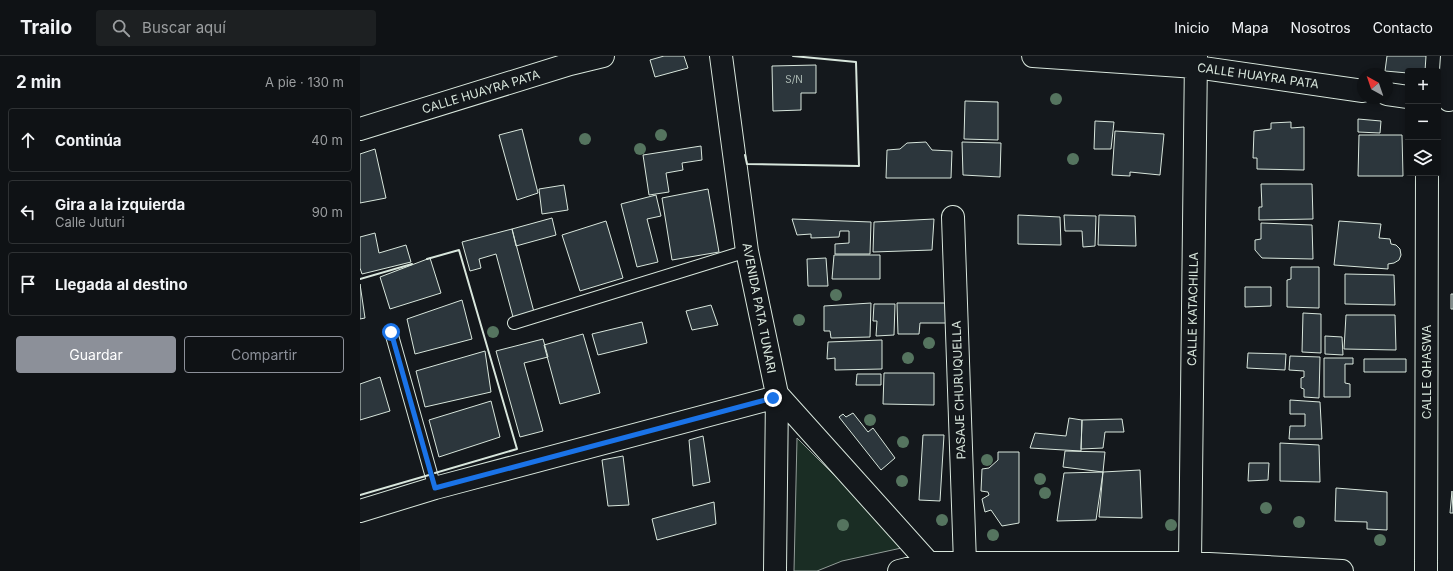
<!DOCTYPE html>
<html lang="es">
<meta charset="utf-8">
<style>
:root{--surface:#0f1215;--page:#1d2022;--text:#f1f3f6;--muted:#9b9ea0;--line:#2f3234;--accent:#8c9099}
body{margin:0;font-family:Inter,sans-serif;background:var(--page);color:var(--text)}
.controls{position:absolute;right:12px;top:12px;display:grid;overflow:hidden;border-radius:4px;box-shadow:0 2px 6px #0003}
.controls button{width:36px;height:36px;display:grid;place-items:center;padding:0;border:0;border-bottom:1px solid var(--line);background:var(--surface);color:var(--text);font:20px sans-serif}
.compass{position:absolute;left:997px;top:12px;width:36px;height:36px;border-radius:50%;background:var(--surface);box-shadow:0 2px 6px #0003;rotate:320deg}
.stop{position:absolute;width:12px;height:12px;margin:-9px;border:3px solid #1a73e8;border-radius:50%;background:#fff}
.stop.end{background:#1a73e8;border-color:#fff;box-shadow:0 1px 4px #0008}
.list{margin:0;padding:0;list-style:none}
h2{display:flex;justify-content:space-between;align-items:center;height:52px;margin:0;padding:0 16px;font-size:17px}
h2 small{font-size:13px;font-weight:400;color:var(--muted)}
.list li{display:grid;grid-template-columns:26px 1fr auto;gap:12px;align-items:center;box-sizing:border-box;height:64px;margin:0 8px 8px;padding:0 8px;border:1px solid var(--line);border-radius:4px}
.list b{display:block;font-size:15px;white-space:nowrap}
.list p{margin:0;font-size:13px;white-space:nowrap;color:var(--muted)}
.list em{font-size:13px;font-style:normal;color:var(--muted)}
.actions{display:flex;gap:8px;padding:12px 16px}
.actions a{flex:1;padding:9px 0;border:1px solid var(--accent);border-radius:4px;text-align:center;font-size:14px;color:var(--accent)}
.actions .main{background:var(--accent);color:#fff}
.icon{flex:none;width:22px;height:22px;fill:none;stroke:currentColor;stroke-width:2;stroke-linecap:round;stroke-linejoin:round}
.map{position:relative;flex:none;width:1093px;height:515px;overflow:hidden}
header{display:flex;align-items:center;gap:24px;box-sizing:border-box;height:56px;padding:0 20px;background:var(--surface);border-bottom:1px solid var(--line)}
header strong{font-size:19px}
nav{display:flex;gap:22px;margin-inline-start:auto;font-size:14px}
.search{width:280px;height:36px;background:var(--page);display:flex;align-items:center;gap:10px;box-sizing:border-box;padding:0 14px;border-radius:4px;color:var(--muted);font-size:15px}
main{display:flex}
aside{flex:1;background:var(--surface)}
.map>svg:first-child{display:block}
.green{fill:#1a2d24;stroke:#939e99}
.building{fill:#2c363c;stroke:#d8e6dc}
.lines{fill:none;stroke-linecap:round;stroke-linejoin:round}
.service-casing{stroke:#d8e6dc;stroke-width:14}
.minor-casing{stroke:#d8e6dc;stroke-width:24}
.service{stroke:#14181c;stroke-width:12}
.minor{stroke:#14181c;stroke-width:22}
.wall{stroke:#d8e6dc;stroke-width:2}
.tree{fill:#55745f}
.route{stroke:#1a73e8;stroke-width:5}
.labels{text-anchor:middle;stroke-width:3;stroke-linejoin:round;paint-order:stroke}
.number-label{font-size:10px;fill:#adbab4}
.street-label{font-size:12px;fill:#d8e6dc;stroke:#14181c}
</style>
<header>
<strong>Trailo</strong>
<div class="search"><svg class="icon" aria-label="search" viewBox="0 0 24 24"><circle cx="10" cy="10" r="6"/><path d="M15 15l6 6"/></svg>Buscar aquí</div>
<nav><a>Inicio</a><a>Mapa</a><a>Nosotros</a><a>Contacto</a></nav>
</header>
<main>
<aside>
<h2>2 min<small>A pie · 130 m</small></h2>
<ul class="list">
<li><svg class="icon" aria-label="ahead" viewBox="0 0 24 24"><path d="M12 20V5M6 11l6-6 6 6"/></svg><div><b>Continúa</b></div><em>40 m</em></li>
<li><svg class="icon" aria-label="left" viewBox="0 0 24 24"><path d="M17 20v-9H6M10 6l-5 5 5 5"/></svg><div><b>Gira a la izquierda</b><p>Calle Juturi</p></div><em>90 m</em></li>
<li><svg class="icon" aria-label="arrive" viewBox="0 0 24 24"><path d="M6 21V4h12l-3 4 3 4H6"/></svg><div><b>Llegada al destino</b></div></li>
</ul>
<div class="actions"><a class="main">Guardar</a><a>Compartir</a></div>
</aside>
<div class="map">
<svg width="1093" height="515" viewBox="0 0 1093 515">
<rect width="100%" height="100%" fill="#14181c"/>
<path class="green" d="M437,382L546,491L482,505L457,515H434Z"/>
<path class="building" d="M304,0H324L328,12L295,21L290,4Z
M1027,0H1066L1065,15H1048V17L1025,15Z
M456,9V37H441V54L413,55L412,10Z
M605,45L638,46V84L604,83Z
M998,63L1021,65L1020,77L998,76Z
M735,65L754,66L751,93H734Z
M931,66V72L944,71V114L897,113V102H893L894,75L911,73V67Z
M162,73L178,137L157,144L139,79Z
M755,75L804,78L800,119L770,116V120L752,119Z
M999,79H1042L1043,120H998Z
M566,86L572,94L592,95L591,122H526L527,94L540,93L547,87Z
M602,86L641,87L640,121L603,119Z
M341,90L342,104L322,107L323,114L306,117L309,136L289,139L283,99Z
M15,93L26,142L0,147V98Z
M901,128H952L953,163L899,164V151H902Z
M204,129L208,154L182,158L179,133Z
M348,133L359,196L312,204L302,142Z
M296,139L301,160L287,163L298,206L277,211L261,148Z
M658,159L700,161L701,189L658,188Z
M704,159L736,160L735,190L723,191L722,175H705Z
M739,159L775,160L776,190L738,189Z
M192,162L196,179L156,190L152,173Z
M432,163L511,166L510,198H475V188L489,187V175H480L479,181L451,182V178L437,179Z
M574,163L572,194L513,196L514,166Z
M246,165L263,222L220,235L202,179Z
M979,165L1021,168L1019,182L1030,183L1031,188L1036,189L1040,193L1041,199L1039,204L1034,207L1028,208V213L974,209Z
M901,167L952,169L953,203L902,202L895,194V184L901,183Z
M152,173L174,256L153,261L136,198L119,203L121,212L110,215L102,186Z
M15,177L19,197L46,189L51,206L2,218L0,212V181Z
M474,199H520V223H472Z
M70,202L81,237L30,253L20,221Z
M466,202L468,230H448L447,203Z
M931,211H959V252L927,251V224L931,223Z
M985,218L1034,219L1035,249L985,248Z
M0,228L5,262L0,263Z
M885,231H911V250L885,251Z
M1091,238H1093V253H1091Z
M102,244L112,283L55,298L47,263Z
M511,247L510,281L471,282L470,275H464V250Z
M537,247H590L588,267H560L559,278H538Z
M514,248H535L534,279L516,280L517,265H513Z
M351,249L358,269L332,274L326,255Z
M943,257L961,258V297L942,296Z
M986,259H1035L1036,294L984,293Z
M282,266L287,287L238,299L232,278Z
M223,278L240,337L200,348L184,289Z
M965,280L982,281L983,299L965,298Z
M183,283L188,301L164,307L183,375L160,381L136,295Z
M522,284V313L475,314V302L467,303L468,286Z
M125,295L131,336L65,351L56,315Z
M888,297L926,298L925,314L887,312Z
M930,300L960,301L959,342L944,341V333L941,332V322L944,321V315L929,314Z
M964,302H993V308H985V327L990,328V341H964Z
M1004,303H1046V316H1004Z
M524,317H574V349L523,348Z
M497,318H521V329H496Z
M20,321L30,355L0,364V328Z
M930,344L960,346L962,383H929L930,370H945V358H930Z
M131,345L140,381L79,401L69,364Z
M493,357L508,376L513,372L535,402L521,414L479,361L483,358L486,361Z
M709,362L722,364L721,395L670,392L675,377L706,380Z
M762,363L764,376H745L743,392L721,393L722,364Z
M563,379H584L580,445L559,444Z
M343,380L350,426L333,430L329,384Z
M920,387L959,389L960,426L920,425Z
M705,395L745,396L743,416L703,411Z
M638,396H659V467L642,470L631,454L625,456L622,443L629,439L628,436L621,435L622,413L629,412L638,404Z
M263,400L269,449L248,450L242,404Z
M889,407H909L908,424L888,425Z
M780,414L782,462L739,461L743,416Z
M743,416L736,464L697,465L704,417Z
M976,432L1027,436V474L1007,473V466L975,465Z
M1092,435L1093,457H1090Z
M354,446L356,468L297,484L292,463Z"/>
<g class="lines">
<g class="service-casing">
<path id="service" d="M154,267L387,195
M31,276L75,432"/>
</g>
<g class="minor-casing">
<path id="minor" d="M361,0L387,195L417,338L576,515
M673,0L836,11L1003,35
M1027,38L1048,41
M1089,44L1092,0
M0,73L210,8L243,0
M593,161L605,507
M0,455L75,432L413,342L417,338
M830,507L836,0
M415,515L417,338
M539,515L570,507H830L982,515
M1066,515L1067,117"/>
</g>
<use href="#service" class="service"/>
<use href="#minor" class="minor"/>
<path class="wall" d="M385,99L387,108L499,110L496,6L433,0
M67,203L99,194L157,393L75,417
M0,223L52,208
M0,439L69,419"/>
</g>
<g class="tree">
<circle cx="696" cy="43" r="6"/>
<circle cx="301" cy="79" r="6"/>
<circle cx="225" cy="83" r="6"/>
<circle cx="280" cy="93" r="6"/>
<circle cx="713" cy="103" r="6"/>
<circle cx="476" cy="239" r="6"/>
<circle cx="439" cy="264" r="6"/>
<circle cx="133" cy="276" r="6"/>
<circle cx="569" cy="287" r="6"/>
<circle cx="548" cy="302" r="6"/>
<circle cx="510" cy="364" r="6"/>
<circle cx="543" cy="386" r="6"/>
<circle cx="627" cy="404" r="6"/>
<circle cx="680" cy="423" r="6"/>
<circle cx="542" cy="425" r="6"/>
<circle cx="685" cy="437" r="6"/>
<circle cx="906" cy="452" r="6"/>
<circle cx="582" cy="464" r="6"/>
<circle cx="939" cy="466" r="6"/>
<circle cx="483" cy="469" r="6"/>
<circle cx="811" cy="469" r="6"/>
<circle cx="633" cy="479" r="6"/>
<circle cx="1020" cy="484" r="6"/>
</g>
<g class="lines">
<path class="route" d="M31,276L75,432L413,342"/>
</g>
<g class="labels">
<g class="number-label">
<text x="434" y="27">S/N</text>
</g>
<g class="street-label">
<text transform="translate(898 20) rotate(8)" y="4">CALLE HUAYRA PATA</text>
<text transform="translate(121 36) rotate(-17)" y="4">CALLE HUAYRA PATA</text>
<text transform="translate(399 252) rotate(79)" y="4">AVENIDA PATA TUNARI</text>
<text transform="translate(833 253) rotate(-89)" y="4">CALLE KATACHILLA</text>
<text transform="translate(1067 316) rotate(-90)" y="4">CALLE QHASWA</text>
<text transform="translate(599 334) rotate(-92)" y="4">PASAJE CHURUQUELLA</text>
</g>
</g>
</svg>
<div class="controls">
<button>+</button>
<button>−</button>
<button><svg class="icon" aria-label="layers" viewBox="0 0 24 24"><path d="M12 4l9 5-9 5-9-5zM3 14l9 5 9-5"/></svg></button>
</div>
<svg class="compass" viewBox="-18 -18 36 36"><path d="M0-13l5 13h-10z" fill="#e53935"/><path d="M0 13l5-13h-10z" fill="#9b9ea0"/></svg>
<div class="stop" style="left:31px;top:276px"></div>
<div class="stop end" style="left:413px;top:342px"></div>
</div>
</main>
